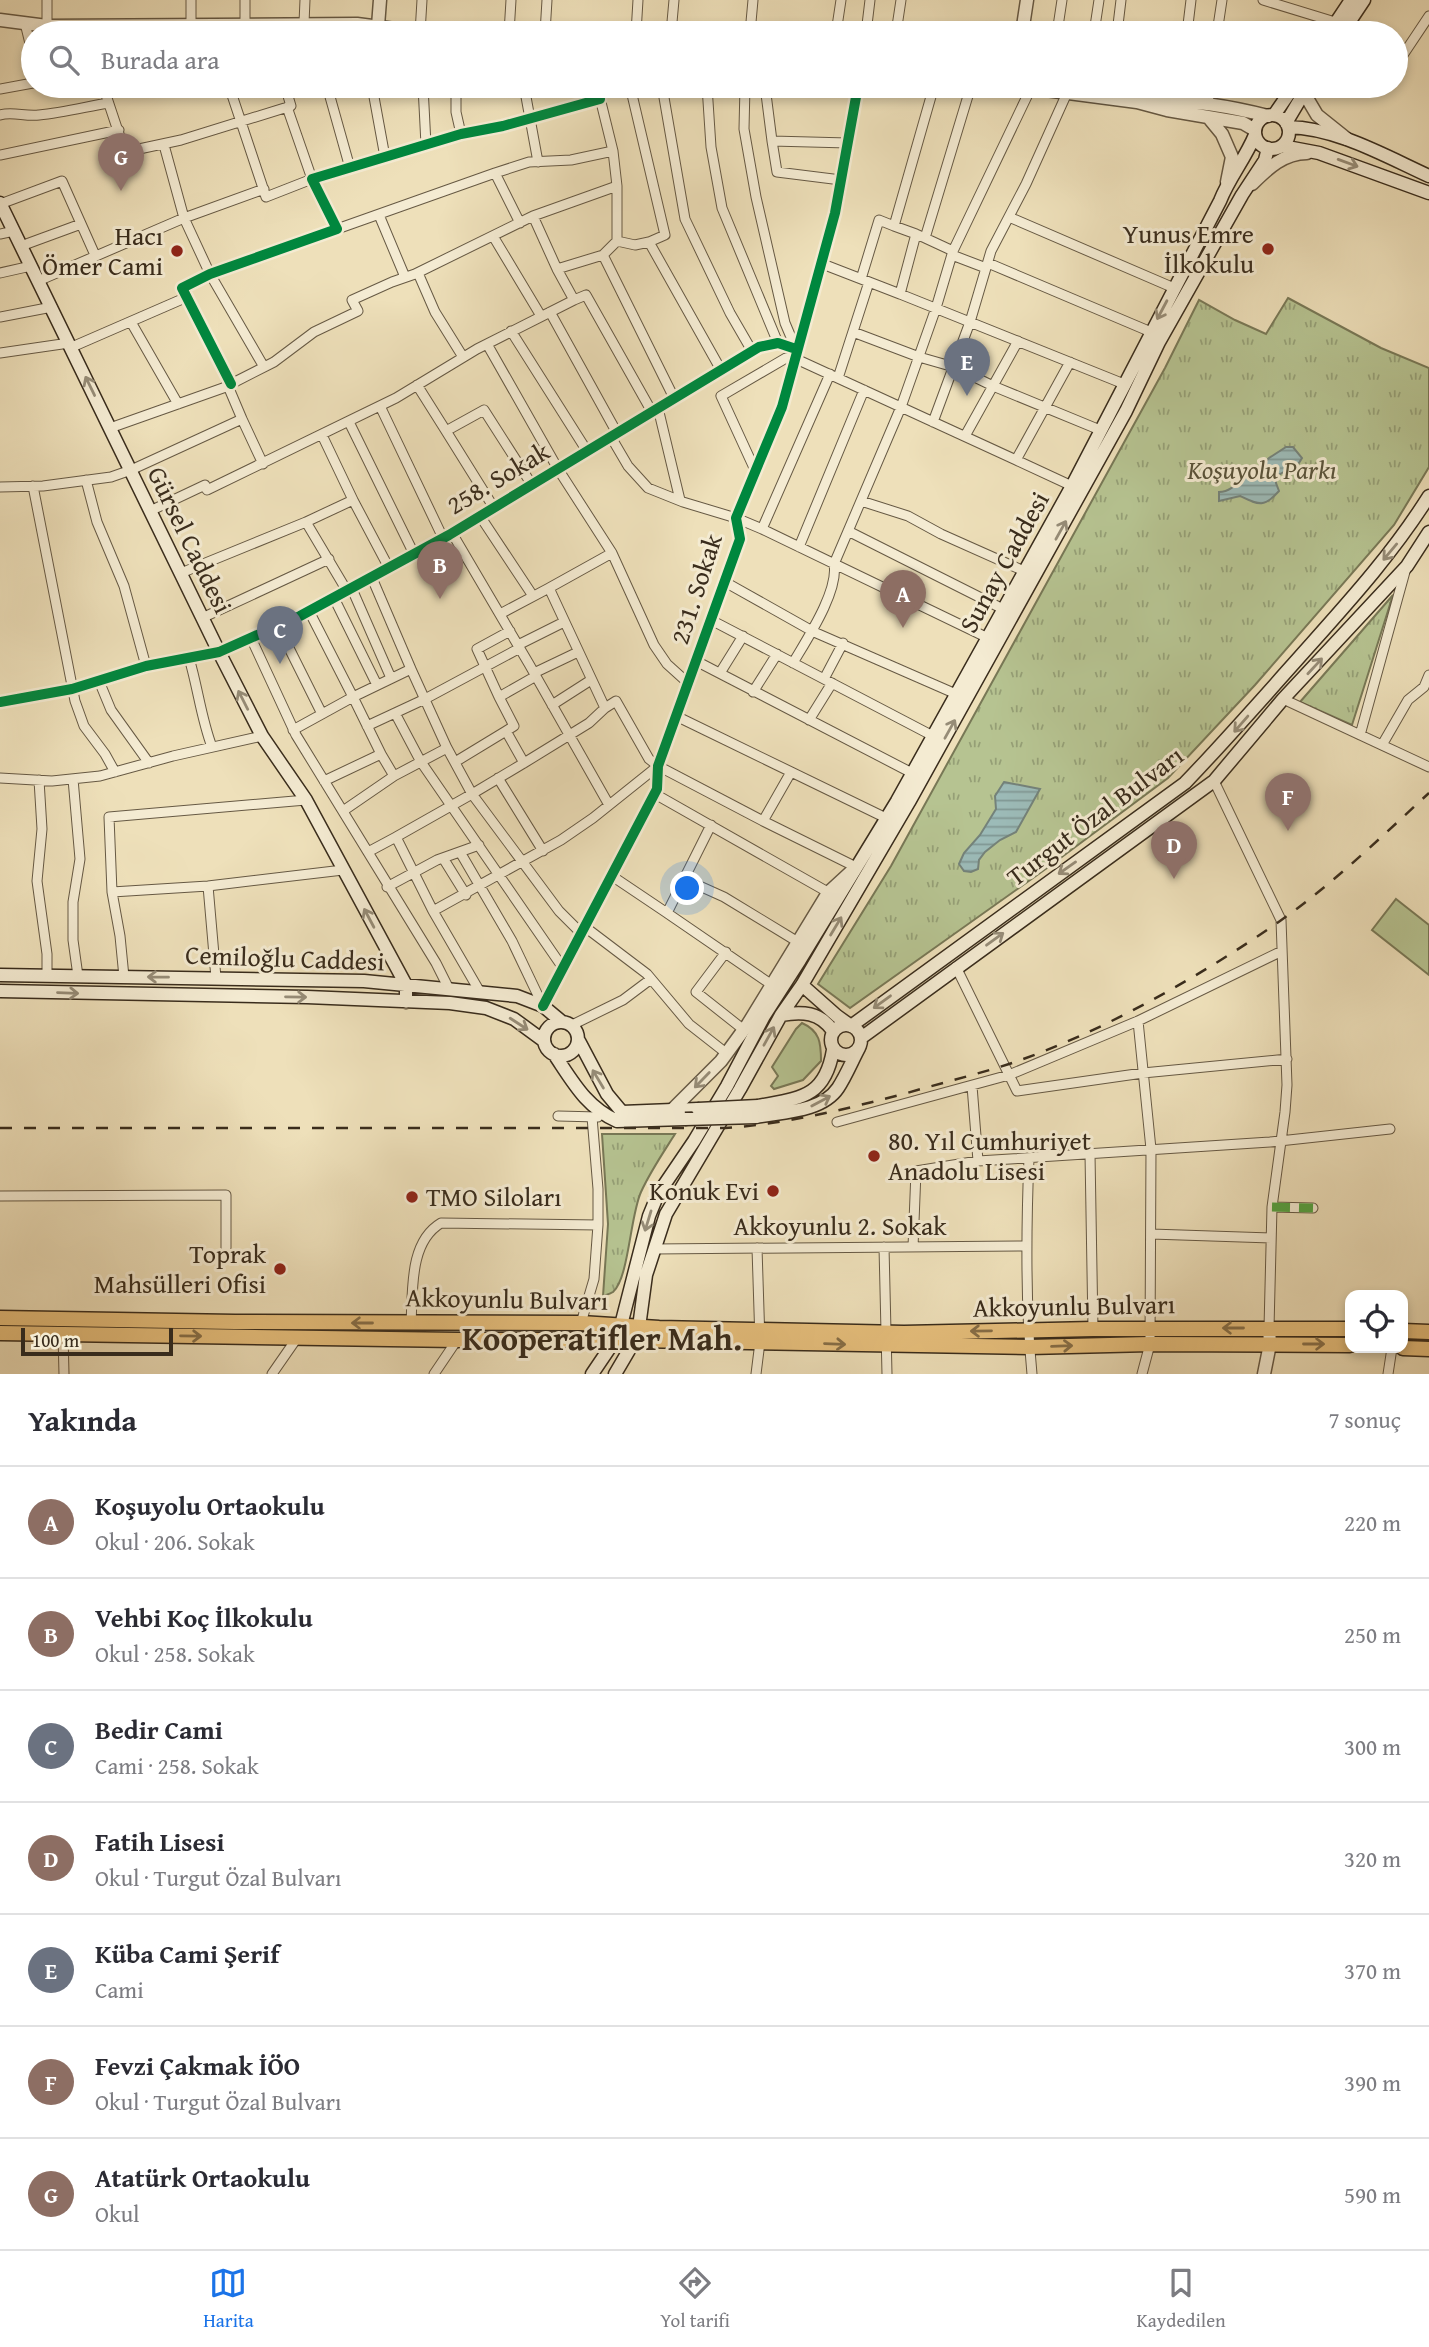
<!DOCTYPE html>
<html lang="tr">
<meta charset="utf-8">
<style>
:root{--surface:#fff;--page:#f2f2f3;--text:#2b2b33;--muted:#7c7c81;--line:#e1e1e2;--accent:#1a73e8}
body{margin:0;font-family:"Gentium Book Plus",serif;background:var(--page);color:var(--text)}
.controls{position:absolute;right:21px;bottom:21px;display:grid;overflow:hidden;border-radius:14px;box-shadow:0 4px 10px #0003}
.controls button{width:63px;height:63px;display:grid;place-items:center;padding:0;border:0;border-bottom:2px solid var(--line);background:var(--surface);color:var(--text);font:35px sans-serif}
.scale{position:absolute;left:21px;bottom:18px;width:152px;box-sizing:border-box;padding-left:7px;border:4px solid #392c1c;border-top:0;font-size:19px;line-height:24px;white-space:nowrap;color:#392c1c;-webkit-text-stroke:5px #f4ebd2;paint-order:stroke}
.you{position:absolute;left:688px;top:889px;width:24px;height:24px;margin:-18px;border:5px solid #fff;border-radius:50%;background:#1a73e8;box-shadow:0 0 0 10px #1a73e833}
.badge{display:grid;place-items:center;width:46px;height:46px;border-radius:50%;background:var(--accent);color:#fff;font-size:23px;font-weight:700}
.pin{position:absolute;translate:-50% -58px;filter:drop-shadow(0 2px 4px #0008)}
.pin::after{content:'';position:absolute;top:37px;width:24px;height:21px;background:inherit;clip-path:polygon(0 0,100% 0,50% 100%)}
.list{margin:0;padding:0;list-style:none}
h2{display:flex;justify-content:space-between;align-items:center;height:91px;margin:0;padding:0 28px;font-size:30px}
h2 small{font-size:23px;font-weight:400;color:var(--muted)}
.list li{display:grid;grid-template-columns:46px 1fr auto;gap:21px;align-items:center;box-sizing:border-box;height:112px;padding:0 28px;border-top:2px solid var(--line)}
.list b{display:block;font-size:26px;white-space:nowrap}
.list p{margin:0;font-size:23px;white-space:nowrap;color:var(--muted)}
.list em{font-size:23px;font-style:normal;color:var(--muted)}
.icon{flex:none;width:38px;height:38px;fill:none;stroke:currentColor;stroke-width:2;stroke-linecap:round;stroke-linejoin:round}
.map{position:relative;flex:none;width:1429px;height:1374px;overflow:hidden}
.search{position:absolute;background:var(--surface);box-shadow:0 4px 10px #0003;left:21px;right:21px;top:21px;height:77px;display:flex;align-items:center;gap:18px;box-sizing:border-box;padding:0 24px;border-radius:38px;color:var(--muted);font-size:26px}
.sheet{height:875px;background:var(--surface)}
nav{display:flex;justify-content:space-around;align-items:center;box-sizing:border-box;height:98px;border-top:2px solid var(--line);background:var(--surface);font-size:19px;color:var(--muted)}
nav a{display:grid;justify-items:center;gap:4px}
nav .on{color:var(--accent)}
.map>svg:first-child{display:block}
.grass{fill:#b6c391;stroke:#787856;stroke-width:2}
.park{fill:url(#park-tufts);stroke:#787856;stroke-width:2}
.water{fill:url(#water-rules);stroke:#74827a;stroke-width:2}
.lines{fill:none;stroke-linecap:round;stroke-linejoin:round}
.minor-casing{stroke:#665944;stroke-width:11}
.tertiary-casing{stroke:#665944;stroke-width:15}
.secondary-casing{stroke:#392c1c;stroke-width:15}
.primary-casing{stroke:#392c1c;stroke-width:17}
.minor{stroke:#f4ebd2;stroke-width:9}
.tertiary{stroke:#f4ebd2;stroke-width:12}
.secondary{stroke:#f4ebd2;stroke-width:12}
.primary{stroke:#e7c07d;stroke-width:14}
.rail{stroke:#392c1c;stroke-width:2.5;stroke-dasharray:12 12;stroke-linecap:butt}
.secondary-bridge-casing{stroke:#392c1c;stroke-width:15;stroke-linecap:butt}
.secondary-bridge{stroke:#f4ebd2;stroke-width:12}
.quiet{stroke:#53a441;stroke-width:9;stroke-dasharray:18 9;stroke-linecap:butt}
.cycleway-casing{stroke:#f4ebd2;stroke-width:15}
.cycleway{stroke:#00873e;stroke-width:10}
.oneway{stroke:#968c77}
.oneway2{stroke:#876f48}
.poi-dot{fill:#8f2418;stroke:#f4ebd2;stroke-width:2.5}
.labels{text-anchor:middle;stroke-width:6;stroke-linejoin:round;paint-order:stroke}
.poi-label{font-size:26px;fill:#392c1c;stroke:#f4ebd2;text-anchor:end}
.park-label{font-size:26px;font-style:italic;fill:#585239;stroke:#f4ebd2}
.street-label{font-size:26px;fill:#392c1c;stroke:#f4ebd2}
.district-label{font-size:33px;font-weight:bold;fill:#392c1c;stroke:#f4ebd2}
</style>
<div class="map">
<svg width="1429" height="1374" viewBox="0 0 1429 1374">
<defs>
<pattern id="park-tufts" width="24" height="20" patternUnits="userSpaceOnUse" patternTransform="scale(1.75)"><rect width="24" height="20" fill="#b6c391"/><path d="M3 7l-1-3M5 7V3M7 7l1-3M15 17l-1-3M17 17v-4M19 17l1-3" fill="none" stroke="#959f76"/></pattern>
<pattern id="water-rules" width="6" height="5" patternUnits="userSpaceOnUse" patternTransform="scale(1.75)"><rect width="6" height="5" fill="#9cbbb8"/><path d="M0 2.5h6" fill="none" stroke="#809895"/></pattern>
</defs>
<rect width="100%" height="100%" fill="#eee0ba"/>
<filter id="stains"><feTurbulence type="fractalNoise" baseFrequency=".00286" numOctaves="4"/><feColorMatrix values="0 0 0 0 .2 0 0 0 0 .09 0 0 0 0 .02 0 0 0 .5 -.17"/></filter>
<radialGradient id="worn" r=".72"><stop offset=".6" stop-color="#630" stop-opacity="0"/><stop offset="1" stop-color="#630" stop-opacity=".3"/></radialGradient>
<path class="grass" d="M1396,899L1429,925V975L1372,930Z
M802,1023C820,1031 821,1043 821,1061L803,1080L774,1089L771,1086L778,1076L772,1067L796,1029Z"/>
<path class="park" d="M1288,298L1381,348L1429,368V467L1394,525L1255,685L1168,778L1047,868L850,1008L818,984L891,866L1165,368L1199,300L1235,320L1266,334Z
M1393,595L1352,725L1300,702Z
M602,1134H675C663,1153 650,1172 641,1192C630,1216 629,1278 613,1292C610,1294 606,1295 603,1296L608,1224Z"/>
<path class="water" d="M1286,447H1293L1302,458L1292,474L1284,472L1276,476V483L1279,491C1264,508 1259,505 1240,496L1219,501V492C1232,492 1237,482 1245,474H1252L1269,458Z
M1004,782L1040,789L1016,832L1000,840L985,852L979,860L978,869L971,872L964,871L959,864L964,853L980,835L996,809L995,796Z"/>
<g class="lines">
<g class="minor-casing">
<path id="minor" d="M47,0V26
M1263,0L1335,22
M25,23L33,56
M304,23L305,0
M191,24V0
M245,24V0
M420,33L422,0
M509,33L511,0
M545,33L547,0
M636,33L638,0
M671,33L674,0
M750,33L753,0
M836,33L841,0
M866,33L870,0
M896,33L901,0
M1057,33L1062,0
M1094,33L1099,0
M1117,33L1121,0
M1187,33L1191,0
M1217,33L1222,0
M1403,55L1429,16
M103,86L125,152L181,140L291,106L285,86
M229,86L266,197L312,179L287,107
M327,86L350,168
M372,86L385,157
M423,86L426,145
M456,86V112L461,134
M524,86L538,162
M630,86L665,235L649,242L721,370
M662,86L685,219L730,313L752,351
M707,86L711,147L722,208L778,343
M745,86L744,129L756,197L785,323L796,349
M765,86L772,141L848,143
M0,89L33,83
M1178,101L1180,86
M1208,104L1210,86
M0,115C12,111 26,117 39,115C62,113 85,107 108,103
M772,141L777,172L841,180
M0,155L119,130
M495,173L529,162L571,160L613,151
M264,189L184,218L210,274L264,367
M0,204L62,181L95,255
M379,215L405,277
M533,216L557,269L603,255L617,241V186L613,151L597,86
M1009,217L1174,288
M337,229L495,173L520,223
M0,234L14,231
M916,234L925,238L971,86
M493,236L541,316
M925,238L953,251
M617,241L635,245L649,242
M21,246L81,224
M603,255L674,398
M952,255L986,268
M820,263L900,294L916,234L894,226L934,86
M988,263L1151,332
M0,273L31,266
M418,273L435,312L463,357
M861,279L879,220L894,226
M38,281L184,218L164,145
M900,294L1124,384
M574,300L586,295L652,412
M550,312L617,433
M0,317L52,307
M131,322L178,404
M511,331L587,451
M853,332L919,357L954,367L993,386L1100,430
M487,344L558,469L612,553
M72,347L187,297
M0,353L69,343
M1070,362L1016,460L1072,486
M838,378L869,282
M231,384L182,288L210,274L337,229L312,179L461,134L503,126L600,99
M417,385L446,431
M380,406L443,538
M658,408L680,500
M242,419L263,464
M349,422L414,554
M933,422L970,322L991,251L1026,184L1067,93
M110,428L223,388L274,362L314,332L358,311L352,300L392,282L415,274L533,216L617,186
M322,435L353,500
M965,436L1018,341
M611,437L628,466L648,488L683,502L736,518L762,529L830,374
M755,470L721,396L786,358H794L1016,460
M86,480L97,522L124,586L146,666
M33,486L75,701L84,726L105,754L115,772
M0,487L43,486L111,477L131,470L242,419L228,386
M861,501L908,516L941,534L1024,571
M494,508L446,431L484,410L532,485
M150,511L205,485L207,490L396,398L477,349L574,300L557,269
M480,516L533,596
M762,529L988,638
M848,531L1003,609
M452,533L529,664L609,805
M799,547L864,390
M181,573L306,522
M372,578L411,669
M725,582L814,632L956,694
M549,588L612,553L654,645L667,664L688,683
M352,589L391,678
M347,591L306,522L353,500L389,568
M334,598L377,685
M500,614L549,588L605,708L616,701L649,759L658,766
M202,618L329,559
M711,620L933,736
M278,626L322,714
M510,631L477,649L499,697L536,676
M251,638L296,735L436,963L449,989
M518,645L564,622
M189,658C198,688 201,718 212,747
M696,661L912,773
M793,663C807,639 839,591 834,564L901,407L936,308L953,251L1031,88
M534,673L578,652
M720,673L743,636
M824,679L843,643
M99,681L111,710L149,763
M753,692L777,654
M499,697L514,726L506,731L524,763L589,723L605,708
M1283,699L1429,767
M0,702L72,689L146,666L219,652L300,616L449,535L759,347L778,343L796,349
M552,705L591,680
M395,713L421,762L563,968
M676,716L886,818
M809,720L832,683
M367,726L425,699L520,648
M293,730L353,697L309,611
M1360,735L1406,568
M1382,745L1408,700L1424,687L1429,675
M455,762L506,731
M791,772L763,821L856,867
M394,776L447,748
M0,778L52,781L100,776L173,756L262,736
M498,778L543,851
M73,779L80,859L73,902V940L78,976
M39,780L42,829L37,881L47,954V975
M324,781L381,754L353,697L411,669L447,748L472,794L524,763
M1214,781L1281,920L1287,1085L1285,1112L1272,1207L1269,1328
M655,794L833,895
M343,811L394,776L381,754
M396,837L472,794L559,911L582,934
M368,852L396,837L433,911
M460,852L512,941L543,1006
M443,858L466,895
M612,876L667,913L711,825
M684,879L724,897L798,942
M208,886L216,978
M387,887L437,860L479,845
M112,892L109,817L306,800
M667,913L772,985
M585,927L647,974L689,1024L726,1053
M726,952L696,992L744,1030
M956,967L1017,1091L1143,1073L1287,1059
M124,977L120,936L112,892L208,886L343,870
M480,992L433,911L561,840L593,818L658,766L763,821
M543,1006L657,789L658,766L740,539L736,518L782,407L835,213L858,86
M1138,1021L1151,1149L1150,1344L1142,1374
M572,1025L623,1000L651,979
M972,1086L978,1161
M558,1116L598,1117
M837,1122L1009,1075L1138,1021L1282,951
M1090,1154L1093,1329
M1029,1158C1026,1231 1025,1302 1032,1374
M0,1196L226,1195V1248
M1272,1207L1313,1208
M1151,1234L1271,1238
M884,1247L887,1374
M913,1247L916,1171L978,1161L1270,1142L1390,1129
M654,1249L1026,1246
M411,1323C413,1290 409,1242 441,1223L598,1225
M581,1323L594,1279L598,1225V1189L592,1117
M63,1334L64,1374
M272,1374L297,1338
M434,1374L457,1340
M756,1374L760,1342L757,1248
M1388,1374L1392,1348"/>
</g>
<g class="tertiary-casing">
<path id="tertiary" d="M0,20L47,26L357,24L425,33
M378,26L380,0
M1022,33L1027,0
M987,86H1015L1137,102L1167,110L1243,123L1255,130
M1304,93L1317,115L1347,139
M1148,101C1188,99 1229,106 1268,116
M1208,117L1222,134L1232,157L1227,182
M1252,184C1268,168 1284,153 1307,153
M673,1109L721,1061L748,1024L828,893L853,870
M1264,1374L1270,1344L1269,1328"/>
</g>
<g class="secondary-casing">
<path id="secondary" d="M1329,33L1351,0
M1342,33L1364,0
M1274,115L1294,86
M1255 132a17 17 0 1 1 34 0a17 17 0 1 1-34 0Z
M1286,123L1308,86
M1288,127C1337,128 1385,156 1429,176
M1282,146L1319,153L1429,193
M0,203L219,652L262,736L306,800L406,985V1002
M0,975L364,981L517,996L543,1006L561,1021
M802,985L837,1016L851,1026L1185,783C1229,737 1270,690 1312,643C1354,596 1395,550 1429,496
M0,991L307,997L450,1003L486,1008L514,1019L544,1041
M781,1015C802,1011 820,1012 833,1031
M544 1039a17 17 0 1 1 34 0a17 17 0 1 1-34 0Z
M831 1040a15 15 0 1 1 30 0a15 15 0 1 1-30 0Z
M861,1038L1214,781L1283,699L1407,566L1429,532
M579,1041L607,1094L622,1112L698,1109
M554,1054C573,1082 586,1107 617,1121L685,1119
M758,1106C800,1098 825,1098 833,1050
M756,1117C782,1112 822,1112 838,1088C846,1076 852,1061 859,1048
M592,1374L615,1340L621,1325L649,1216L658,1194L694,1141L727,1086L764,1016L800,960L897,801L1072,486L1220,201C1229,178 1245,159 1255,135
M615,1374L635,1340L639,1327L646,1275L666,1214L740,1089L781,1015L802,985L909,802L1126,411L1159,342L1242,195L1265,160L1268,148"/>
</g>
<g class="primary-casing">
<path id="primary" d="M0,1318L235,1322L581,1323L659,1328L904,1333L1093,1329H1350
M1403,1331L1429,1332
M0,1333L457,1340H635L1029,1347L1150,1344L1350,1345
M1403,1348L1429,1349"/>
</g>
<use href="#minor" class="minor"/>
<use href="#tertiary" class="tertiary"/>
<use href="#secondary" class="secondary"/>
<use href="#primary" class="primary"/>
<path class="rail" d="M0,1128H725C787,1124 846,1109 907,1093C941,1083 975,1075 1009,1064C1101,1033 1201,976 1280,921C1334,883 1381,837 1429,793"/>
<g class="secondary-bridge-casing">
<path id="secondary-bridge" d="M698,1109L758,1106
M685,1119L756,1117"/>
</g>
<use href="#secondary-bridge" class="secondary-bridge"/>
<path class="quiet" d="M1272,1207L1313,1208"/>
<g class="cycleway-casing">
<path id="cycleway" d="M231,384L182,288L210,274L337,229L312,179L461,134L503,126L600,99
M0,702L72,689L146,666L219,652L300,616L449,535L759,347L778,343L796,349
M543,1006L657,789L658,766L740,539L736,518L782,407L835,213L858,86"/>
</g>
<use href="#cycleway" class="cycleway"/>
</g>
<defs><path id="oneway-shaft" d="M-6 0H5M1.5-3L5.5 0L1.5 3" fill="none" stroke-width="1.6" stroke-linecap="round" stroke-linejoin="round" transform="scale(1.75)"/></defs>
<g class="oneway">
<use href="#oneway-shaft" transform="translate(1348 163) rotate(20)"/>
<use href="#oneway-shaft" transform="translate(1162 310) rotate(118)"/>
<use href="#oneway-shaft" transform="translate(90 386) rotate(-116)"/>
<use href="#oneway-shaft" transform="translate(1061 530) rotate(-61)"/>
<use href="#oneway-shaft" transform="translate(1390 552) rotate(130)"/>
<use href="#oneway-shaft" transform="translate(1315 666) rotate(-47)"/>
<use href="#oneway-shaft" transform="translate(243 700) rotate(-117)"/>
<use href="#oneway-shaft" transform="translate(1241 724) rotate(131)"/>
<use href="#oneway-shaft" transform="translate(950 729) rotate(-61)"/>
<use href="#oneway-shaft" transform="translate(1067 868) rotate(145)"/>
<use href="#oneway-shaft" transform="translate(369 918) rotate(-118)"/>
<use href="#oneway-shaft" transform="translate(836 926) rotate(-59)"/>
<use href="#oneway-shaft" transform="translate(995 939) rotate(-36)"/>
<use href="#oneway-shaft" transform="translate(158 977) rotate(-179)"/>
<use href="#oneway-shaft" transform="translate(68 993) rotate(2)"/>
<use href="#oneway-shaft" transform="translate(296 997) rotate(1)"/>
<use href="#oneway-shaft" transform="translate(882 1002) rotate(144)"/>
<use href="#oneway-shaft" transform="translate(519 1024) rotate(33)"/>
<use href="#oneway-shaft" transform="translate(769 1036) rotate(-61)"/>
<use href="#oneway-shaft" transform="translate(598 1079) rotate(-121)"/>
<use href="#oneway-shaft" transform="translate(702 1080) rotate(134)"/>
<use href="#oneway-shaft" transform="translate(821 1101) rotate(-28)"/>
<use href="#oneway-shaft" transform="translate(648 1221) rotate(107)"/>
</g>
<g class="oneway2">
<use href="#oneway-shaft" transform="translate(362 1323) rotate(-180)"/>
<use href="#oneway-shaft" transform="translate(1233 1328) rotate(180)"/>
<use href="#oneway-shaft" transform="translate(981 1331) rotate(179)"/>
<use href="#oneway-shaft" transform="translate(191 1336) rotate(1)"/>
<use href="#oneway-shaft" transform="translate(835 1344) rotate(2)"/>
<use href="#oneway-shaft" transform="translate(1314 1344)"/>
<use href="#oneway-shaft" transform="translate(1062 1346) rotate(-2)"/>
</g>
<g class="poi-dot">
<circle cx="1268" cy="249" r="7"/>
<circle cx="177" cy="251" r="7"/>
<circle cx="874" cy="1156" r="7"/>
<circle cx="773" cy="1191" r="7"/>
<circle cx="412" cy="1197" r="7"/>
<circle cx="280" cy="1269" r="7"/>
</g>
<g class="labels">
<g class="poi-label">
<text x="1254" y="243">Yunus Emre<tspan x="1254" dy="30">İlkokulu</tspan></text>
<text x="163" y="245">Hacı<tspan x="163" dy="30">Ömer Cami</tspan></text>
<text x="888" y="1150" text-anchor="start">80. Yıl Cumhuriyet<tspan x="888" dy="30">Anadolu Lisesi</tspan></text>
<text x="759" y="1200">Konuk Evi</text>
<text x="426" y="1206" text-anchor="start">TMO Siloları</text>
<text x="266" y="1263">Toprak<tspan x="266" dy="30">Mahsülleri Ofisi</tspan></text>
</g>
<g class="park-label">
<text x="1262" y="479">Koşuyolu Parkı</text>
</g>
<g class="street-label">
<text transform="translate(498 478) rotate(-31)" y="9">258. Sokak</text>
<text transform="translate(190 540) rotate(64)" y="9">Gürsel Caddesi</text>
<text transform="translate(1004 562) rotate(-61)" y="9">Sunay Caddesi</text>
<text transform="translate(696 589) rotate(-72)" y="9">231. Sokak</text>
<text transform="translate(1095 816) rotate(-37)" y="9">Turgut Özal Bulvarı</text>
<text transform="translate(285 958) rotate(2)" y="9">Cemiloğlu Caddesi</text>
<text x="840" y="1235">Akkoyunlu 2. Sokak</text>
<text transform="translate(507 1299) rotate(1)" y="9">Akkoyunlu Bulvarı</text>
<text transform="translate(1074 1306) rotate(-1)" y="9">Akkoyunlu Bulvarı</text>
</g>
<g class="district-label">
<text x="602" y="1350">Kooperatifler Mah.</text>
</g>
</g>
<rect width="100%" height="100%" filter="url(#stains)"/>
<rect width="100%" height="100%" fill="url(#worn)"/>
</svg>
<div class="controls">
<button><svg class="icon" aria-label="locate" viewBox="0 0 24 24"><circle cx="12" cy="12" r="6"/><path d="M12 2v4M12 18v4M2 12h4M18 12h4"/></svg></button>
</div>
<div class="scale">100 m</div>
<div class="you"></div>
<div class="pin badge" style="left:903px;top:628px;background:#8d6e63">A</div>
<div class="pin badge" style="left:440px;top:599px;background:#8d6e63">B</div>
<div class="pin badge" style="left:280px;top:664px;background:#6b7280">C</div>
<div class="pin badge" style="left:1174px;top:879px;background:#8d6e63">D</div>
<div class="pin badge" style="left:967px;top:396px;background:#6b7280">E</div>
<div class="pin badge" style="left:1288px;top:831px;background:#8d6e63">F</div>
<div class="pin badge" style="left:121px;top:191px;background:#8d6e63">G</div>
<div class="search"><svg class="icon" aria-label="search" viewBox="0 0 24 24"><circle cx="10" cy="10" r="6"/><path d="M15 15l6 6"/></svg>Burada ara</div>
</div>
<section class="sheet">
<h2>Yakında<small>7 sonuç</small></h2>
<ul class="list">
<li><span class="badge" style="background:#8d6e63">A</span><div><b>Koşuyolu Ortaokulu</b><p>Okul · 206. Sokak</p></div><em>220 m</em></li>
<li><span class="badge" style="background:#8d6e63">B</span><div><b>Vehbi Koç İlkokulu</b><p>Okul · 258. Sokak</p></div><em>250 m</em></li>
<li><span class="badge" style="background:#6b7280">C</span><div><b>Bedir Cami</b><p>Cami · 258. Sokak</p></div><em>300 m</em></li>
<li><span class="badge" style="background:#8d6e63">D</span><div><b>Fatih Lisesi</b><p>Okul · Turgut Özal Bulvarı</p></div><em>320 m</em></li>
<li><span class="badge" style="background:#6b7280">E</span><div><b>Küba Cami Şerif</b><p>Cami</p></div><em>370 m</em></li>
<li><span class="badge" style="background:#8d6e63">F</span><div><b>Fevzi Çakmak İÖO</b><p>Okul · Turgut Özal Bulvarı</p></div><em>390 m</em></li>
<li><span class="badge" style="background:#8d6e63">G</span><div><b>Atatürk Ortaokulu</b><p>Okul</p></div><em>590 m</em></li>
</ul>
</section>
<nav>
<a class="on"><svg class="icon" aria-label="map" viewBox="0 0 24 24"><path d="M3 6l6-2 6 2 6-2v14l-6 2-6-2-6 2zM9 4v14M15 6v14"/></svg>Harita</a>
<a><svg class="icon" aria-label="directions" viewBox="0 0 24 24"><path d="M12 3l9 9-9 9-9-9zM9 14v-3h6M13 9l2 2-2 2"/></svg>Yol tarifi</a>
<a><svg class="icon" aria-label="saved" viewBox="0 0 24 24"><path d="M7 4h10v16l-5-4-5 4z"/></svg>Kaydedilen</a>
</nav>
